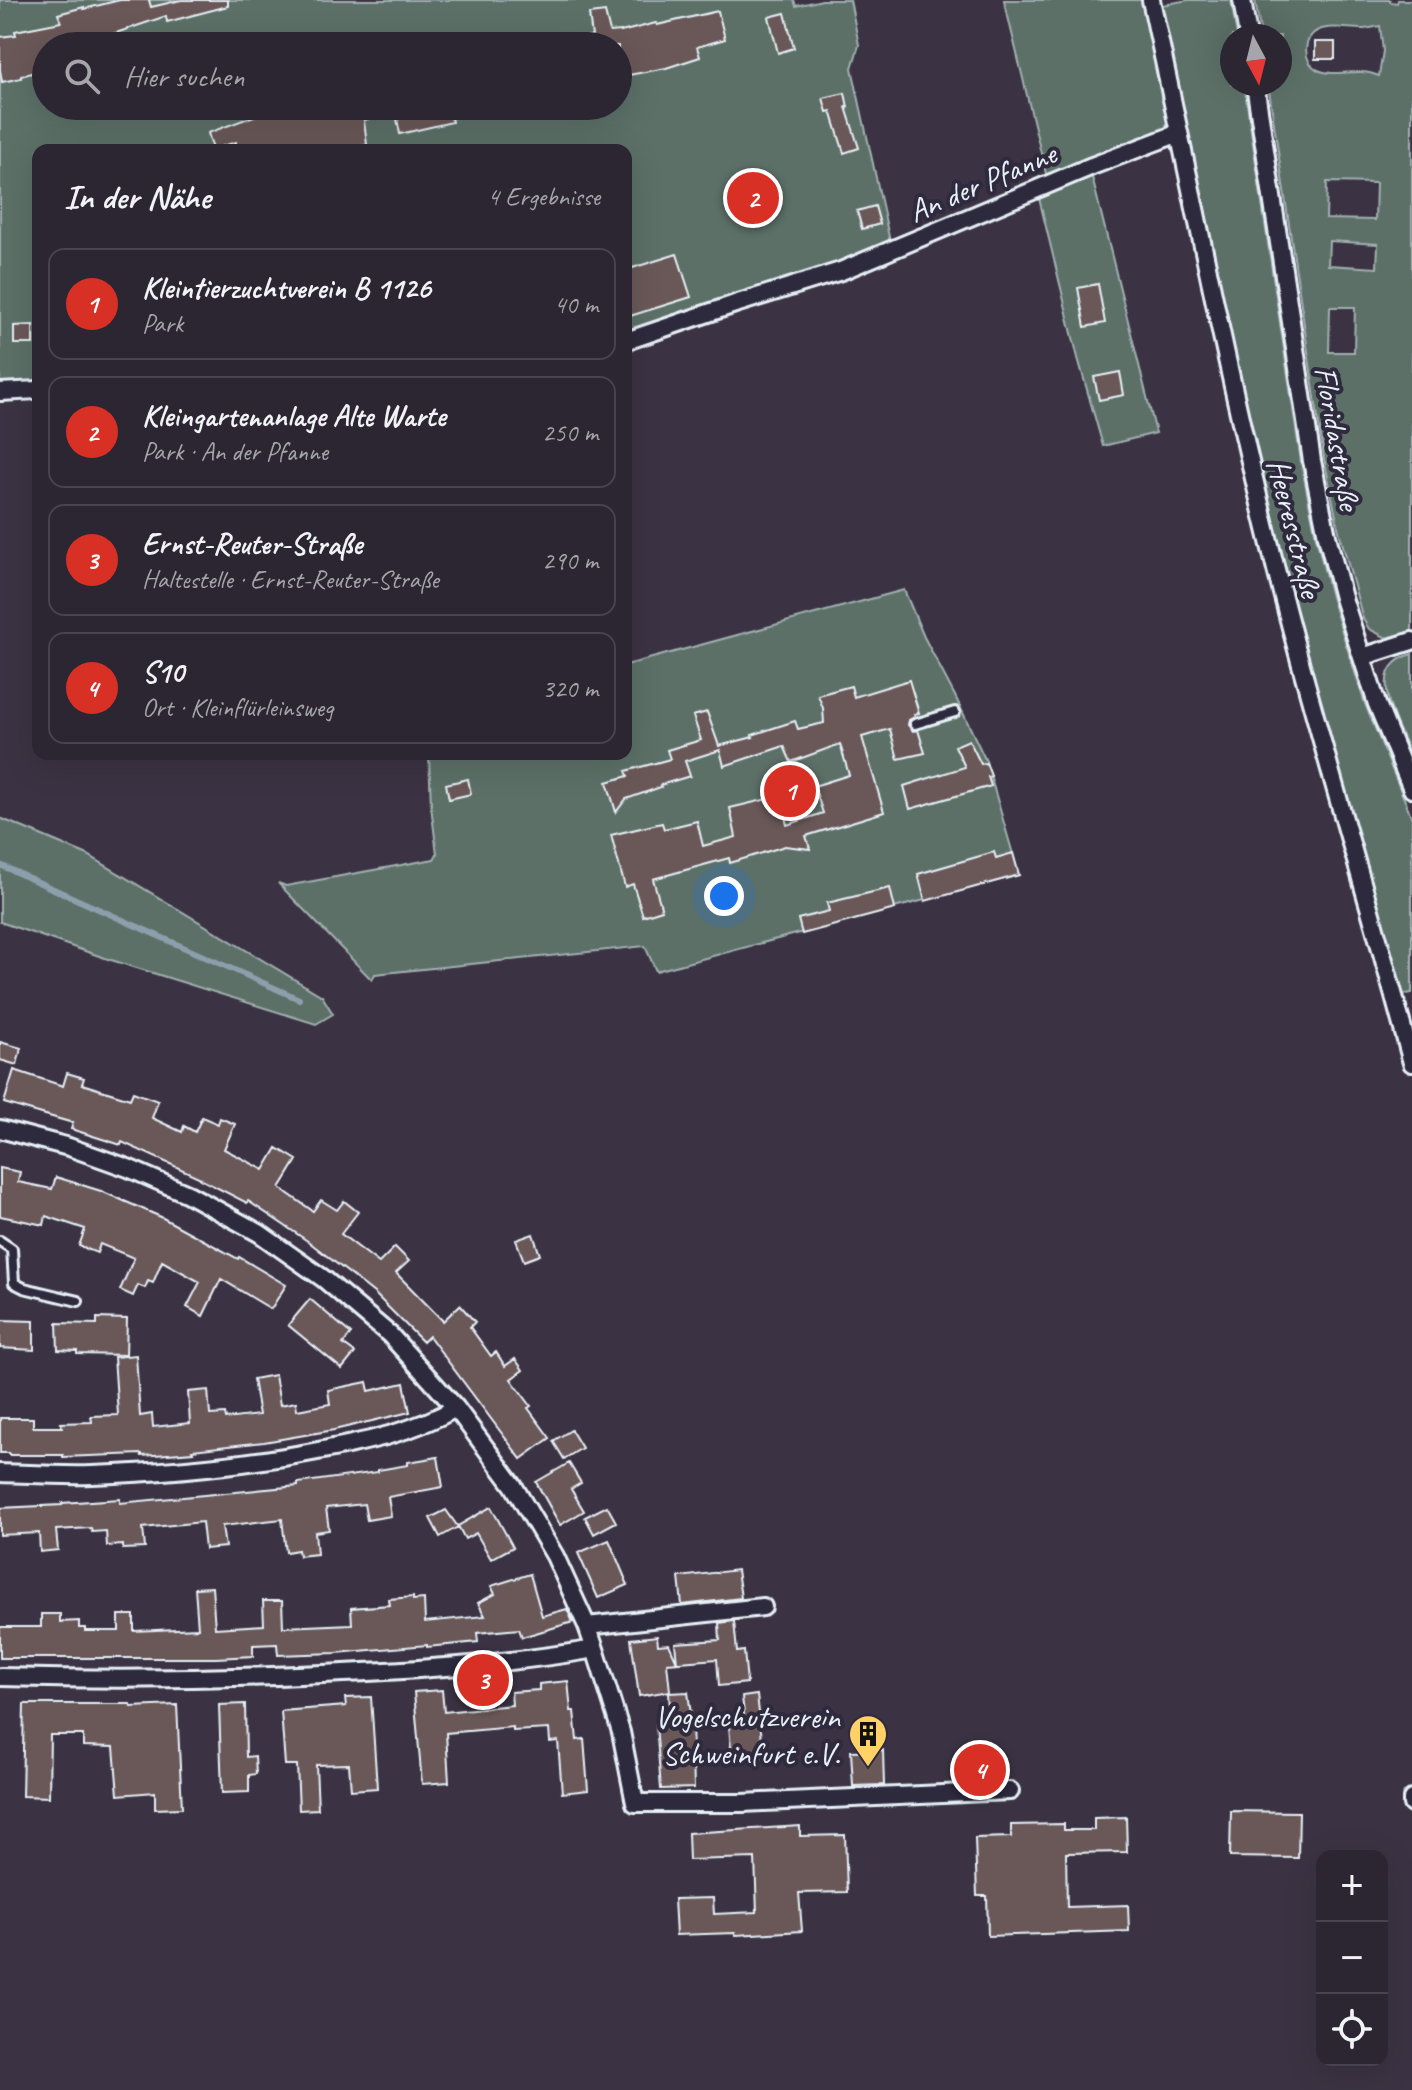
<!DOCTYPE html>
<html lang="de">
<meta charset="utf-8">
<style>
:root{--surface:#2c2632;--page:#38323e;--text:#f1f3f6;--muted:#a6a5ac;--line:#48434d;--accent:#d93025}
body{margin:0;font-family:Caveat,sans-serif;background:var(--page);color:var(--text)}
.controls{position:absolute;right:24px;bottom:24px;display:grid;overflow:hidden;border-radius:16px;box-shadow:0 8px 32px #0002}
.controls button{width:72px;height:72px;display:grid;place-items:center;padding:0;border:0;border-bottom:2px solid var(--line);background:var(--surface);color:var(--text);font:40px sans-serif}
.compass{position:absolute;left:1220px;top:24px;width:72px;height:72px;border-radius:50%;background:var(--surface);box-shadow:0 8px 32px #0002;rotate:173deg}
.you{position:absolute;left:724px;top:896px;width:28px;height:28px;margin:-20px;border:6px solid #fff;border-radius:50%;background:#1a73e8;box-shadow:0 0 0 12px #1a73e833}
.badge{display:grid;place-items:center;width:52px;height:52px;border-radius:50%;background:var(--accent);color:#fff;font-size:26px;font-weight:700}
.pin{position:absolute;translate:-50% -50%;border:4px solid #fff;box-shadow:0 2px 8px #0006}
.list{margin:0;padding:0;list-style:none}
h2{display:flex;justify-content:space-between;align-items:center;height:104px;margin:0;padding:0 32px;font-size:34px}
h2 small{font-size:26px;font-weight:400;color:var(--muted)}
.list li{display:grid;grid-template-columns:52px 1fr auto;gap:24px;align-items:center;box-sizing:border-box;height:112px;margin:0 16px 16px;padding:0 16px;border:2px solid var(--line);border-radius:16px}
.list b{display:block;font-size:30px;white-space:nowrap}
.list p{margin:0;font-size:26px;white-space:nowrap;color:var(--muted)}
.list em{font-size:26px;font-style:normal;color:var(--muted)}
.icon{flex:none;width:44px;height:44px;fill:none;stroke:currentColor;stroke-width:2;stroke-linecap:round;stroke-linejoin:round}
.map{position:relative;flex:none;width:1412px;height:2090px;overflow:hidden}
.search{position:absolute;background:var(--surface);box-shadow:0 8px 32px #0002;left:32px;top:32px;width:600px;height:88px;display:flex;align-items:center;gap:20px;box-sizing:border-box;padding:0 28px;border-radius:44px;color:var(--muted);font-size:30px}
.panel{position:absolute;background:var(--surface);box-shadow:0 8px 32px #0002;left:32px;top:144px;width:600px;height:616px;border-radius:16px}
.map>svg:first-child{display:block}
.green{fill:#5c6f67;stroke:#a2b0b0;stroke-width:2;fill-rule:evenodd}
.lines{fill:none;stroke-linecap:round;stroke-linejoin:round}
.stream{stroke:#8d9fac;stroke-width:6}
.building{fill:#6b5859;stroke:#e8f1f8;stroke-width:2}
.lane-casing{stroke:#e8f1f8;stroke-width:14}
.street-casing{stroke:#e8f1f8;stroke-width:22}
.lane{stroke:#2f2a3d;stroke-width:8}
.street{stroke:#2f2a3d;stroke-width:16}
.labels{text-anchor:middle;stroke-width:8;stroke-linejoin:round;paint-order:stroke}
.street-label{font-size:32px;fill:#e8f1f8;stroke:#2f2a3d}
.poi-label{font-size:32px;fill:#e8f1f8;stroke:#2f2a3d;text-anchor:end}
</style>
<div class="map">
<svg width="1412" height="2090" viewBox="0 0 1412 2090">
<rect width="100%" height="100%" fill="#3b3343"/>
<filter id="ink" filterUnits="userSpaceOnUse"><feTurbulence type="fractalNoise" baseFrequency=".0125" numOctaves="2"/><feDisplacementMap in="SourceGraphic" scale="16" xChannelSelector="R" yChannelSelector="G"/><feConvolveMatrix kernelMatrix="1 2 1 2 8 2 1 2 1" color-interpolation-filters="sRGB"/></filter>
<g filter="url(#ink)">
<path class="green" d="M0,0H794L796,6L822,0H850L859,45L852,68L891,246L889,249L626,334V150H38V386L0,387ZM46,46H618V106H46Z
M1004,0H1143L1168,120L1164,131L1047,178Z
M1188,0H1231L1237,36H1232V84H1244L1301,462L1316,537L1331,597L1365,704L1412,818V993L1401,995L1334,754L1259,468L1206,226L1162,5Z
M1255,0H1390V2L1397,3L1398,0H1412V631L1387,638L1369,629L1363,619L1339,531L1324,458L1268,84H1280V36H1261ZM1380,26L1383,51L1379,76C1373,74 1368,72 1362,72C1349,71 1330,76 1318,70C1302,62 1302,37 1319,30C1331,25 1348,29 1362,29C1368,29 1374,27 1380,26ZM1327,182L1376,183L1375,220L1326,219ZM1329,241L1378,244L1377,268L1328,265ZM1330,307H1355L1354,352H1329Z
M1091,173L1156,433L1103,446L1078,358L1038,194Z
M904,590L924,637L955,696L986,761L1019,875L656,971L645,946L375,974L372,980L278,883L286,886L434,859L437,854L431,806L429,754H626V665Z
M1412,654V758C1402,734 1372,684 1395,663C1400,658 1406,656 1412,654Z
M0,818L88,855L322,996L333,1014L316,1024L108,959L0,922Z"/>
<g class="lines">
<path class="stream" d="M0,865L299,999"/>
</g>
<path class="building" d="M120,0H149L151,7L181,0H228V6L167,22L166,16L113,34L115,40L97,46H46V69L21,76V78L2,82L0,70V37L16,35L15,31L61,22L58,14L84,7V9Z
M718,11L725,39L697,47L700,57L666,68L618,77V46H579L578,38L592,36L589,14L605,12L610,32L621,31V32L656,23L657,25Z
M785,13L794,48L778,53L769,17Z
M1315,42H1335V59H1315Z
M845,93L848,107H846L859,148L844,153L831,111L827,112L823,98Z
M281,106H365L368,119L364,120L367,145L334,150H237L236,142L213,149L208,133Z
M397,106H478V112L451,118L452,122L400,134L397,119H399Z
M875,206L880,224L862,229L857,211Z
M677,254L691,297L630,316L626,305V270Z
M1098,284L1105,323L1085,327L1078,288Z
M33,325V344H14V326Z
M1120,372L1124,395L1099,400L1094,377Z
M909,680L919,713L914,714L915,717L909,720L908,725L913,731L918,730L925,753L898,759L890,729L862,737L884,812L806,836L810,849L785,846L730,863L729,858L653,879L662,910L643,916L633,884L625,887L611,835L662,823L664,829L697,821L703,846L736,837L730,808L780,796L787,825L823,813L814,786L849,775L840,744L791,762L784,746L724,766L720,750L685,761L690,776L660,785L661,787L626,799L616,812L607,782L628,776L626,771L670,759L667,750L701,740L693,716L707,712L719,746L753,737L752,735L795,721L798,729L824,723L823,708L818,695L851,686L854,697Z
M969,740L981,764L986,763L991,776L988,777L991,786L910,809L904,786L965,767L955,746Z
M468,779L471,794L449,799L446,784Z
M994,852L996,858L1013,853L1019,875L925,901L918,874Z
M890,888L895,909L802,934L798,919L829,911L827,903Z
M0,1042L21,1048L17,1065L0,1060Z
M14,1070L63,1086L67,1073L84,1078L82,1084L130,1099L133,1092L158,1101L152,1118L182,1132L184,1126L195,1132L202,1117L218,1124L220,1118L235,1124L224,1149L264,1170L277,1148L297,1160L280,1188L313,1211L321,1200L337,1210L344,1201L358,1212L341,1234L379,1263L395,1247L409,1261L396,1273L443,1321L460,1305L475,1322L470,1327L491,1356L496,1352L505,1366L515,1359L523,1370L511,1379L531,1406L528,1408L550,1438L521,1459L429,1336L423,1342L374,1293L309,1242L248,1201L247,1203L200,1179L201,1178L122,1142L121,1145L71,1129L73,1123L4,1103Z
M0,1168L20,1172L18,1182L52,1189L56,1177L101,1191L161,1217L238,1259L239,1257L286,1285L271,1309L221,1279L203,1316L187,1307L200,1282L162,1261L153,1283L148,1281L145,1288L138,1285L133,1296L120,1290L134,1258L100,1244L97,1253L79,1246L85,1229L46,1216L44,1225L0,1216Z
M533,1234L540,1255L524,1261L516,1240Z
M310,1299L351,1334L343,1344L355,1353L342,1369L288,1325Z
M97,1318L127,1319L126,1355L77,1354V1351L58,1350L57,1323L97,1324Z
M0,1320L34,1321V1350L0,1348Z
M136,1355L140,1416L152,1414L153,1427L190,1423L188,1392L208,1390L210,1415L225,1414L226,1419L259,1415L253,1379L275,1375L280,1405L296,1402L297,1410L330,1404L328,1390L367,1382L369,1391L404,1383L410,1412L334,1430L264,1442L192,1450L193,1452L142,1456V1454L63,1457V1455H9V1453H0V1418H33V1427H62L61,1423L92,1422L91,1416L118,1415L114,1357Z
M571,1430L582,1448L564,1459L553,1441Z
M438,1457L443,1487L388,1497L391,1516L367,1520L364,1504L326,1508L329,1530L315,1532L317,1554L299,1556L298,1550L286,1552L282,1519L222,1526L225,1547L205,1549L202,1522L143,1528L145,1548L123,1549V1545L107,1546L106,1531L92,1532L91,1528L56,1530L58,1550L40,1552L39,1533L0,1535V1508L62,1505V1503L120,1499V1503L298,1486V1483L378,1472V1470L408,1465V1462Z
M569,1463L581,1483L571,1489L584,1511L560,1525L536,1482Z
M607,1506L616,1522L594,1534L585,1517Z
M491,1507L513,1547L491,1559L476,1533L465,1539L458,1526Z
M446,1510L458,1527L440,1537L430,1518Z
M609,1540L628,1585L598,1598L578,1553Z
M737,1570L741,1598L682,1605L679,1577Z
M530,1574L542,1616L567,1609L573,1622L522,1637L519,1629L477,1633L478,1642L427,1647V1645L336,1653L278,1655L277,1644L253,1645V1656L216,1658H0V1627H41V1614H60V1622L79,1621V1628H85V1631H119V1615H134V1631L198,1628L195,1588L212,1587L215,1628L264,1625L263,1601H282L283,1627L352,1624L351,1608L390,1605L389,1599L413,1597V1600L424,1599L425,1622L485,1616L478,1603L495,1594L491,1586Z
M734,1621L737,1652L744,1651L747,1683L719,1686L717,1659L667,1663L670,1691L639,1696L631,1639L657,1636L658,1645L669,1644L677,1662L675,1643L720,1640L719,1623Z
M568,1681L571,1711H574L577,1740L584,1739L588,1790L562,1793L558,1741L550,1742L549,1729L513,1731V1727L446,1733L449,1782L422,1784L414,1692L442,1690L444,1712L512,1705L511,1692L539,1690V1684Z
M688,1692L692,1722L694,1788L661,1789L656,1724L671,1723L669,1693Z
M757,1695L764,1757L732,1760L728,1715L744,1714L742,1697Z
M371,1697L377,1788L351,1790L349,1764L316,1765L318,1809L299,1810L297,1765H285L281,1711L346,1706L345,1698Z
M24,1704H130L131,1707L177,1705L182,1808L155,1809V1792L118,1795L114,1747L83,1746V1735H50L49,1797L22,1796Z
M245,1704L246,1757L255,1756L256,1774L249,1775V1792L222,1793L219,1705Z
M883,1750L884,1785L853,1786L851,1751Z
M997,1762L998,1778L962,1779L961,1763Z
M1231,1811L1299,1812L1298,1858L1230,1857Z
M1126,1817L1127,1852L1066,1853L1067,1907L1128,1905L1129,1931L988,1936L987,1896H977L975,1838L1011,1837V1825L1064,1824V1830H1094V1818Z
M800,1826V1836L845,1835L847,1892L799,1893L802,1931L736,1935L735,1933L676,1935L674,1899L713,1898L714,1914L757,1912L755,1858L689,1860L688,1833Z"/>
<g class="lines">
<g class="lane-casing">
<path id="lane" d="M915,724L955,712
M0,1241L12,1249L14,1283L24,1288L78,1301"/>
</g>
<g class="street-casing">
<path id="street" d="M1151,0C1194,199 1232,399 1283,597C1323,753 1371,907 1412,1063
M1242,0L1248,36
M1255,84L1312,461L1327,536L1343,598L1377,704L1412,789
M626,341L735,304L841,271L1092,166L1179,133
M0,392L38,390
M1362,657L1412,641
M0,1129L69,1147L128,1168L188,1194L259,1233L324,1279L390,1335L456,1408L513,1485L555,1556L587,1626L595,1649L621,1732L635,1803H742L1010,1791
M0,1473C30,1474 61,1476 92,1475C169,1472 247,1465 323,1450C370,1441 415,1431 456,1408
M587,1626L763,1607
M0,1677C108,1680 215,1679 323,1674C414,1670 504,1665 595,1649
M1412,1799V1804"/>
</g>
<use href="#lane" class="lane"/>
<use href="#street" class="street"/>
</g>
</g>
<defs>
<g id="building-pin" transform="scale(2)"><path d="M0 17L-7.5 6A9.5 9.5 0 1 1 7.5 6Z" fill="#ffd166" stroke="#2f2a3d"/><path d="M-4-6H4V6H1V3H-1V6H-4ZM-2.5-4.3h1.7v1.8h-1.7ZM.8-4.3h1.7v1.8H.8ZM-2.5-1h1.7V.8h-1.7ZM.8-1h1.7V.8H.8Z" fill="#111"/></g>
</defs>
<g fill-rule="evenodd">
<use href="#building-pin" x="868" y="1734"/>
</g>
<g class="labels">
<g class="street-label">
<text transform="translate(982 182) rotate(-23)" y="11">An der Pfanne</text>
<text transform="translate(1338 438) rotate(80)" y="11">Floridastraße</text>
<text transform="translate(1295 528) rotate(76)" y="11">Heeresstraße</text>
</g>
<g class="poi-label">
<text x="840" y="1727">Vogelschutzverein<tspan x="840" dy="37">Schweinfurt e.V.</tspan></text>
</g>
</g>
</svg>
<div class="controls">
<button>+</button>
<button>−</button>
<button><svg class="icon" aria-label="locate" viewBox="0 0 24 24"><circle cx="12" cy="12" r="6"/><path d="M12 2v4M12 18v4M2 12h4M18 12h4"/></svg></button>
</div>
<svg class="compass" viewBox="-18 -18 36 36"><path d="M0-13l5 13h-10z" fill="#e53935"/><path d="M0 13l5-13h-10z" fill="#a6a5ac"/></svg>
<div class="you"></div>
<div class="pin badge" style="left:790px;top:791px">1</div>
<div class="pin badge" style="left:753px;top:198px">2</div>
<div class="pin badge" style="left:483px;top:1680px">3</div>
<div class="pin badge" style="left:980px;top:1770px">4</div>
<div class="search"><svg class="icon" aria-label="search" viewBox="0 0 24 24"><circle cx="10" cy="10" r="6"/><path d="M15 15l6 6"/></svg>Hier suchen</div>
<section class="panel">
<h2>In der Nähe<small>4 Ergebnisse</small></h2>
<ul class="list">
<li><span class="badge">1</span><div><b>Kleintierzuchtverein B 1126</b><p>Park</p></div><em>40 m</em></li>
<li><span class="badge">2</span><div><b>Kleingartenanlage Alte Warte</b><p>Park · An der Pfanne</p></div><em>250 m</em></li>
<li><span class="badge">3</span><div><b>Ernst-Reuter-Straße</b><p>Haltestelle · Ernst-Reuter-Straße</p></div><em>290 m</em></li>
<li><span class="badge">4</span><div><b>S10</b><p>Ort · Kleinflürleinsweg</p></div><em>320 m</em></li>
</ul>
</section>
</div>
